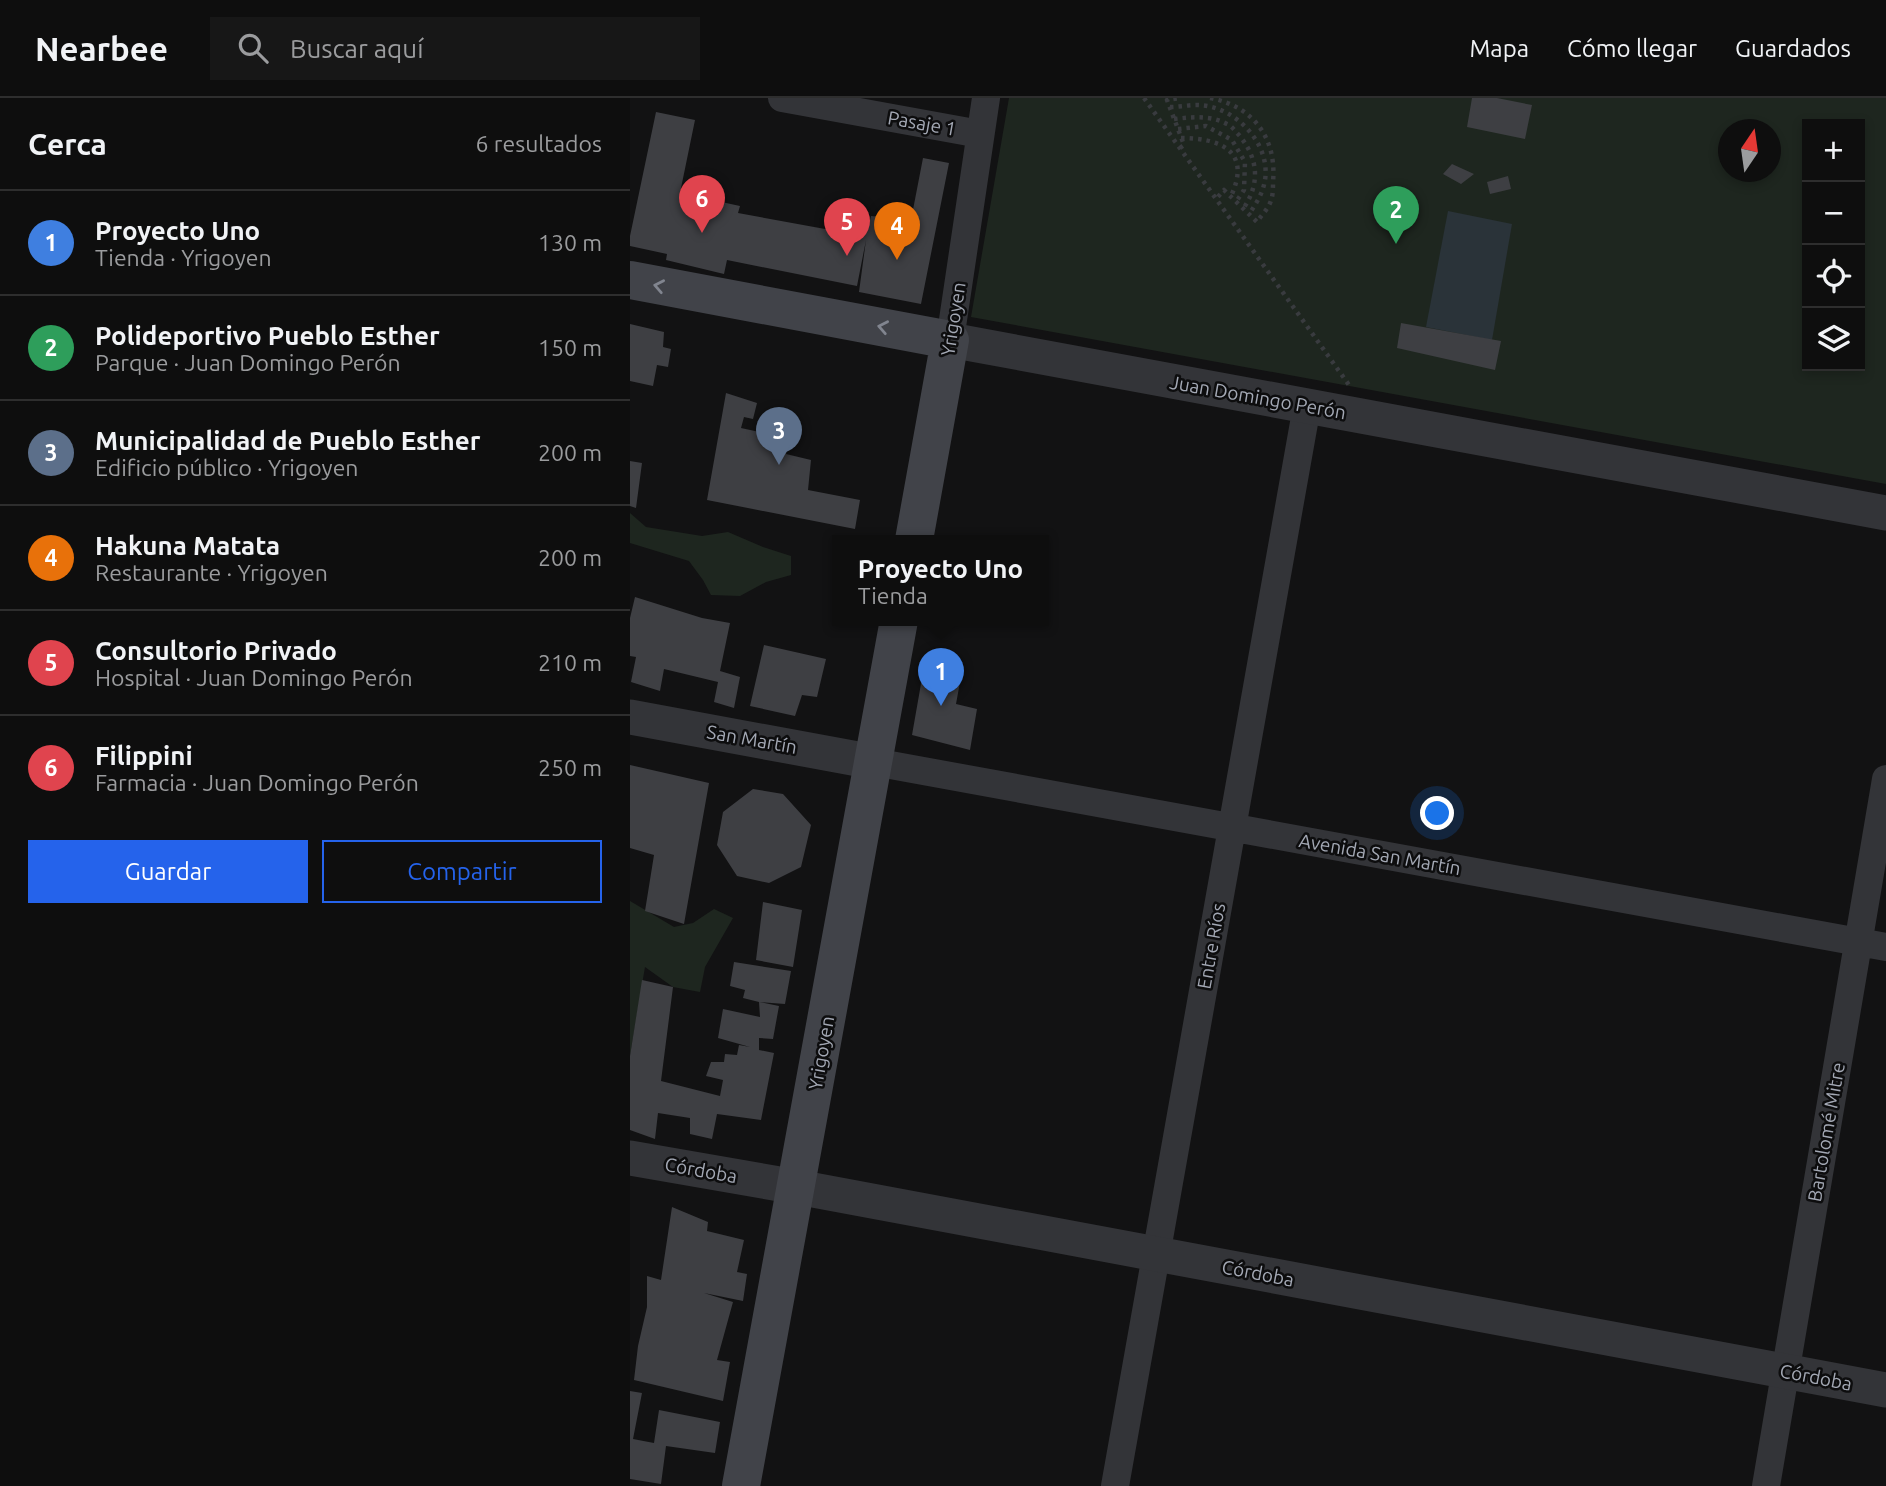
<!DOCTYPE html>
<html lang="es">
<meta charset="utf-8">
<style>
:root{--surface:#0e0e0e;--page:#171717;--text:#f1f3f6;--muted:#9b9c9e;--line:#2e2e2e;--accent:#2563eb}
body{margin:0;font-family:Ubuntu,sans-serif;background:var(--page);color:var(--text)}
.controls{position:absolute;right:21px;top:21px;display:grid;overflow:hidden;border-radius:0px;box-shadow:0 4px 10px #0003}
.controls button{width:63px;height:63px;display:grid;place-items:center;padding:0;border:0;border-bottom:2px solid var(--line);background:var(--surface);color:var(--text);font:35px sans-serif}
.compass{position:absolute;left:1088px;top:21px;width:63px;height:63px;border-radius:50%;background:var(--surface);box-shadow:0 4px 10px #0003;rotate:13deg}
.you{position:absolute;left:808px;top:716px;width:24px;height:24px;margin:-18px;border:5px solid #fff;border-radius:50%;background:#1a73e8;box-shadow:0 0 0 10px #1a73e833}
.badge{display:grid;place-items:center;width:46px;height:46px;border-radius:50%;background:var(--accent);color:#fff;font-size:23px;font-weight:700}
.pin{position:absolute;translate:-50% -58px;filter:drop-shadow(0 2px 4px #0008)}
.pin::after{content:'';position:absolute;top:37px;width:24px;height:21px;background:inherit;clip-path:polygon(0 0,100% 0,50% 100%)}
.popup{position:absolute;left:202px;top:437px;width:217px;height:91px;box-sizing:border-box;display:grid;place-content:center;border-radius:0px;background:var(--surface);filter:drop-shadow(0 2px 5px #0005);font-size:23px;white-space:nowrap;color:var(--muted)}
.popup b{font-size:26px;color:var(--text)}
.popup::after{content:'';position:absolute;left:50%;top:100%;margin-left:-14px;border:14px solid transparent;border-top-color:var(--surface)}
.list{margin:0;padding:0;list-style:none}
h2{display:flex;justify-content:space-between;align-items:center;height:91px;margin:0;padding:0 28px;font-size:30px}
h2 small{font-size:23px;font-weight:400;color:var(--muted)}
.list li{display:grid;grid-template-columns:46px 1fr auto;gap:21px;align-items:center;box-sizing:border-box;height:105px;padding:0 28px;border-top:2px solid var(--line)}
.list b{display:block;font-size:26px;white-space:nowrap}
.list p{margin:0;font-size:23px;white-space:nowrap;color:var(--muted)}
.list em{font-size:23px;font-style:normal;color:var(--muted)}
.actions{display:flex;gap:14px;padding:21px 28px}
.actions a{flex:1;padding:16px 0;border:2px solid var(--accent);border-radius:0px;text-align:center;font-size:24px;color:var(--accent)}
.actions .main{background:var(--accent);color:#fff}
.icon{flex:none;width:38px;height:38px;fill:none;stroke:currentColor;stroke-width:2;stroke-linecap:round;stroke-linejoin:round}
.map{position:relative;flex:none;width:1256px;height:1388px;overflow:hidden}
header{display:flex;align-items:center;gap:42px;box-sizing:border-box;height:98px;padding:0 35px;background:var(--surface);border-bottom:2px solid var(--line)}
header strong{font-size:33px}
nav{display:flex;gap:38px;margin-inline-start:auto;font-size:24px}
.search{width:490px;height:63px;background:var(--page);display:flex;align-items:center;gap:18px;box-sizing:border-box;padding:0 24px;border-radius:0px;color:var(--muted);font-size:26px}
main{display:flex}
aside{flex:1;background:var(--surface)}
.map>svg:first-child{display:block}
.green{fill:#1e261f;fill-rule:evenodd}
.water{fill:#2a3339}
.building{fill:#3e3f43}
.lines{fill:none;stroke-linecap:round;stroke-linejoin:round}
.path{stroke:#393b3f;stroke-width:4.5;stroke-dasharray:3.5 5;stroke-linecap:butt}
.minor{stroke:#333438;stroke-width:28}
.tertiary{stroke:#333438;stroke-width:35}
.secondary{stroke:#414349;stroke-width:38}
.oneway{stroke:#81858f}
.labels{text-anchor:middle;stroke-width:5;stroke-linejoin:round;paint-order:stroke}
.street-label{font-size:19px;fill:#a3a8b4;stroke:#0d0d0e}
</style>
<header>
<strong>Nearbee</strong>
<div class="search"><svg class="icon" aria-label="search" viewBox="0 0 24 24"><circle cx="10" cy="10" r="6"/><path d="M15 15l6 6"/></svg>Buscar aquí</div>
<nav><a>Mapa</a><a>Cómo llegar</a><a>Guardados</a></nav>
</header>
<main>
<aside>
<h2>Cerca<small>6 resultados</small></h2>
<ul class="list">
<li><span class="badge" style="background:#3f7fe0">1</span><div><b>Proyecto Uno</b><p>Tienda · Yrigoyen</p></div><em>130 m</em></li>
<li><span class="badge" style="background:#2e9e5b">2</span><div><b>Polideportivo Pueblo Esther</b><p>Parque · Juan Domingo Perón</p></div><em>150 m</em></li>
<li><span class="badge" style="background:#5c6f8a">3</span><div><b>Municipalidad de Pueblo Esther</b><p>Edificio público · Yrigoyen</p></div><em>200 m</em></li>
<li><span class="badge" style="background:#e8710a">4</span><div><b>Hakuna Matata</b><p>Restaurante · Yrigoyen</p></div><em>200 m</em></li>
<li><span class="badge" style="background:#e0444e">5</span><div><b>Consultorio Privado</b><p>Hospital · Juan Domingo Perón</p></div><em>210 m</em></li>
<li><span class="badge" style="background:#e0444e">6</span><div><b>Filippini</b><p>Farmacia · Juan Domingo Perón</p></div><em>250 m</em></li>
</ul>
<div class="actions"><a class="main">Guardar</a><a>Compartir</a></div>
</aside>
<div class="map">
<svg width="1256" height="1388" viewBox="0 0 1256 1388">
<rect width="100%" height="100%" fill="#121213"/>
<path class="green" d="M379,0H1256V386L341,219ZM1177,26H1230V268H1177ZM1098,32H1140V74H1098Z
M0,415L16,429L72,438L98,434L133,449L161,458V477L136,484L110,498L81,497L73,482L59,463L0,445Z
M0,803L44,829L63,825L84,811L103,820L75,869L70,894L43,889L15,869L0,958Z"/>
<path class="water" d="M818,113L882,126L862,242L796,229Z"/>
<path class="building" d="M842,0H867L902,7L895,41L837,29Z
M26,14L65,22L50,95L110,108L108,115L206,133L208,121L238,130L241,118L281,122L293,60L319,65L291,206L229,194L236,142L227,188L97,162L94,176L36,162L37,156L0,148V138Z
M822,66L844,76L831,86L813,76Z
M878,78L881,91L860,96L857,84Z
M771,225L871,243L865,272L767,250Z
M0,226L34,234L33,249L41,251L38,269L27,267L23,288L0,283Z
M96,295L127,305L123,321L114,319L111,330L161,341L156,356L181,362L178,392L230,402L225,431L77,402Z
M0,363L12,365L6,410L0,408Z
M5,499L72,520L100,525L90,573L110,579L104,610L84,604L88,584L34,571L30,593L1,584L6,559L0,558V520Z
M134,547L196,561L187,599L172,597L165,618L120,608Z
M295,563L332,573L326,606L347,611L340,652L282,637Z
M0,667L79,685L54,826L15,813L24,757L0,750Z
M123,691L153,696L181,727L171,769L139,785L107,778L87,747L93,714Z
M133,804L172,812L163,869L126,862Z
M104,864L161,873L155,906L129,904L149,908L143,941L129,940V952L144,955L131,1022L87,1016L82,1041L60,1036V1020L28,1015L25,1041L0,1032V958L12,882L43,889L31,983L90,998L93,982L76,978L81,964H94L95,956L107,957L109,947L120,949L88,940L93,911L130,919L129,904L113,900L115,892L100,888Z
M42,1109L78,1124L77,1133L114,1142L107,1174L117,1176L113,1203L74,1195L103,1204L87,1262L100,1264L93,1303L4,1282L8,1248L17,1209V1178L31,1182Z
M0,1293L12,1295L3,1341L24,1345L29,1312L90,1324L85,1355L36,1348L31,1386L0,1381Z"/>
<g class="lines">
<path class="path" d="M514,0L719,287
M580,0C623,8 647,40 643,84C643,91 643,99 640,105C637,112 631,118 627,124L594,92L586,101
M540,9C549,9 558,7 567,7C604,7 641,45 635,82C633,95 626,106 619,116
M544,21C563,19 580,17 597,26C602,28 605,33 609,37C628,60 631,85 613,111
M548,31L576,28L602,42L615,64L614,92L606,104
M551,40C590,40 622,53 601,98
M550,50L554,47L537,2L551,0"/>
<path class="minor" d="M152,0L350,36
M320,242L356,0
M244,664L1256,849
M485,1388L677,308
M1136,1388L1256,681"/>
<path class="tertiary" d="M320,242L1256,415
M0,619L244,664
M0,1060L167,1089L1256,1292"/>
<path class="secondary" d="M0,182L320,242L284,442
M111,1388L269,522"/>
</g>
<defs><path id="oneway-chevron" d="M-2-3.5L2.5 0L-2 3.5" fill="none" stroke-width="1.6" stroke-linecap="round" stroke-linejoin="round" transform="scale(1.75)"/></defs>
<g class="oneway">
<use href="#oneway-chevron" transform="translate(29 188) rotate(-169)"/>
<use href="#oneway-chevron" transform="translate(253 229) rotate(-169)"/>
</g>
<g class="labels">
<g class="street-label">
<text transform="translate(292 25) rotate(10)" y="7">Pasaje 1</text>
<text transform="translate(323 221) rotate(-81)" y="7">Yrigoyen</text>
<text transform="translate(628 299) rotate(10)" y="7">Juan Domingo Perón</text>
<text transform="translate(122 641) rotate(10)" y="7">San Martín</text>
<text transform="translate(750 756) rotate(10)" y="7">Avenida San Martín</text>
<text transform="translate(581 848) rotate(-80)" y="7">Entre Ríos</text>
<text transform="translate(191 955) rotate(-80)" y="7">Yrigoyen</text>
<text transform="translate(1196 1034) rotate(-80)" y="7">Bartolomé Mitre</text>
<text transform="translate(71 1072) rotate(10)" y="7">Córdoba</text>
<text transform="translate(628 1175) rotate(11)" y="7">Córdoba</text>
<text transform="translate(1186 1279) rotate(11)" y="7">Córdoba</text>
</g>
</g>
</svg>
<div class="controls">
<button>+</button>
<button>−</button>
<button><svg class="icon" aria-label="locate" viewBox="0 0 24 24"><circle cx="12" cy="12" r="6"/><path d="M12 2v4M12 18v4M2 12h4M18 12h4"/></svg></button>
<button><svg class="icon" aria-label="layers" viewBox="0 0 24 24"><path d="M12 4l9 5-9 5-9-5zM3 14l9 5 9-5"/></svg></button>
</div>
<svg class="compass" viewBox="-18 -18 36 36"><path d="M0-13l5 13h-10z" fill="#e53935"/><path d="M0 13l5-13h-10z" fill="#9b9c9e"/></svg>
<div class="you"></div>
<div class="pin badge" style="left:311px;top:608px;background:#3f7fe0">1</div>
<div class="popup"><b>Proyecto Uno</b>Tienda</div>
<div class="pin badge" style="left:766px;top:146px;background:#2e9e5b">2</div>
<div class="pin badge" style="left:149px;top:367px;background:#5c6f8a">3</div>
<div class="pin badge" style="left:267px;top:162px;background:#e8710a">4</div>
<div class="pin badge" style="left:217px;top:158px;background:#e0444e">5</div>
<div class="pin badge" style="left:72px;top:135px;background:#e0444e">6</div>
</div>
</main>
